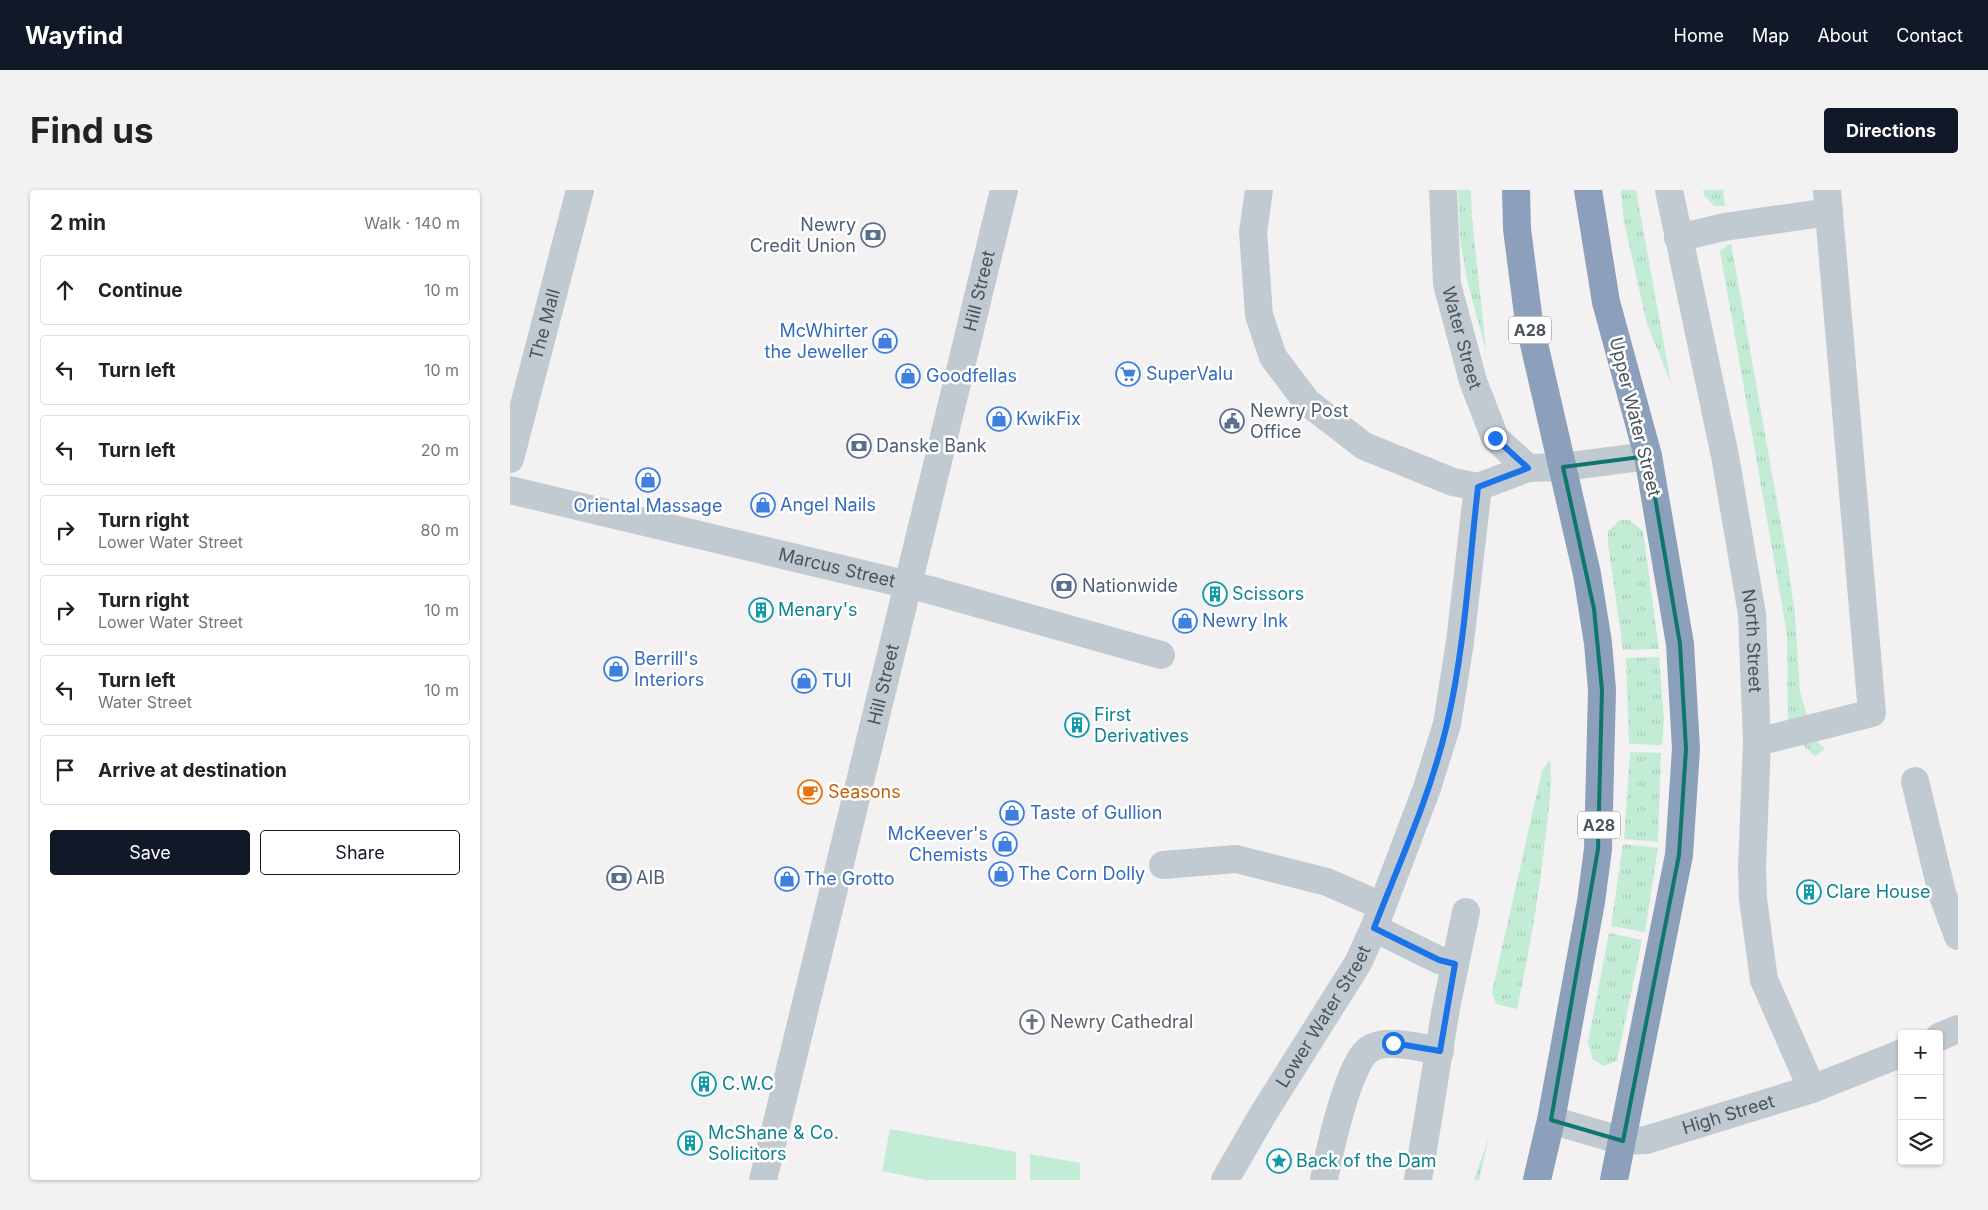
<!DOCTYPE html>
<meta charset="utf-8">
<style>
:root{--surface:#fff;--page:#f2f2f2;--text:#222;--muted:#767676;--line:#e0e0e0;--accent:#111827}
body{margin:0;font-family:Inter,sans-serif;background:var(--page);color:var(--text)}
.controls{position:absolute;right:15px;bottom:15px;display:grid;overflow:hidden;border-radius:5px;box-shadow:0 1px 4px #0004}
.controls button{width:45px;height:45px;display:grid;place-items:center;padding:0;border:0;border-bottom:1px solid var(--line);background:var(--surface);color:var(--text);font:25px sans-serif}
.stop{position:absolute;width:15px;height:15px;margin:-11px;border:4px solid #1a73e8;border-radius:50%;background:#fff}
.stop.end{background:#1a73e8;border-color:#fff;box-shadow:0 1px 5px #0008}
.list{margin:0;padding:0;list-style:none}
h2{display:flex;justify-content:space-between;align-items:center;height:65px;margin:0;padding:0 20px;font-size:21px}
h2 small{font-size:16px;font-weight:400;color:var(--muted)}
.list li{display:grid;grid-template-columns:32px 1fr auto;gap:15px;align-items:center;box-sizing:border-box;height:70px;margin:0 10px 10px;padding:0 10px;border:1px solid var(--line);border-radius:5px}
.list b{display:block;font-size:19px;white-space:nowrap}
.list p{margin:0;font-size:16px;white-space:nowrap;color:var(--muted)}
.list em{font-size:16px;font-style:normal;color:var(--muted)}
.actions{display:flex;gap:10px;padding:15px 20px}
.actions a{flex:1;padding:11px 0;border:1px solid var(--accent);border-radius:5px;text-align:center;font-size:18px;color:var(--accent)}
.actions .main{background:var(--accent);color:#fff}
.icon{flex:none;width:28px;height:28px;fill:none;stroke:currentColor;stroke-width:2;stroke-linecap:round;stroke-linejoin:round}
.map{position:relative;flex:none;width:1448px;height:990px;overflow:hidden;border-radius:5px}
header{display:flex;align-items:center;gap:30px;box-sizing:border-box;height:70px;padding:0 25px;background:var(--accent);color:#fff}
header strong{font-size:24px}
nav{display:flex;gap:28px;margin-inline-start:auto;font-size:18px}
.intro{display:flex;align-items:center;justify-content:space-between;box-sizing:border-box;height:120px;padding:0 30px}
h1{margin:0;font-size:35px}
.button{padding:12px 22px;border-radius:5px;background:var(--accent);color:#fff;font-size:18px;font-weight:700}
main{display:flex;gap:30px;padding:0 30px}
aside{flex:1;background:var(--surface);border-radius:5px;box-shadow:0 1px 4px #0004}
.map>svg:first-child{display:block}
.grass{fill:url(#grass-tufts)}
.green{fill:#c3ecd6}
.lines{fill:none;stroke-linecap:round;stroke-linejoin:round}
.minor{stroke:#c2cad1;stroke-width:28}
.highway{stroke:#8da0bb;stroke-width:28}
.route{stroke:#1a73e8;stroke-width:6}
.marked{fill:none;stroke:#0f766e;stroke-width:4;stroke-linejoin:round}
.labels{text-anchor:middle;stroke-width:5;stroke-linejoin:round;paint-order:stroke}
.shield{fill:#fff;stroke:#80868d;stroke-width:1}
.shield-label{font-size:16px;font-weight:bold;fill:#4a525c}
.service-label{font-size:18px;fill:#4e5e75;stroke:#fff;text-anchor:start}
.street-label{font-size:18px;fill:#4a525c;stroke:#fff}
.shop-label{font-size:18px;fill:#366cbe;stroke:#fff;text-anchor:start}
.culture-label{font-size:18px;fill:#0d838f;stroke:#fff;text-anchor:start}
.food-label{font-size:18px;fill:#c56008;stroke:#fff;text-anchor:start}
.worship-label{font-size:18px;fill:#5b616d;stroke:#fff;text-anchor:start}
</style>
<header>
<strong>Wayfind</strong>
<nav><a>Home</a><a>Map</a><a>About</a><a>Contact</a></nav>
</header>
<div class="intro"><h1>Find us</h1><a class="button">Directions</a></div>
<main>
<aside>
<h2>2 min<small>Walk · 140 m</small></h2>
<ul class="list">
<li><svg class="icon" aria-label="ahead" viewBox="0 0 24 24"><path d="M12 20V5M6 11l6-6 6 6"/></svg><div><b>Continue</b></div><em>10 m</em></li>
<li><svg class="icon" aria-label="left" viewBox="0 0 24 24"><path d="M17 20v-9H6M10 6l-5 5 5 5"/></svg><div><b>Turn left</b></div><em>10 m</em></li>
<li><svg class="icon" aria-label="left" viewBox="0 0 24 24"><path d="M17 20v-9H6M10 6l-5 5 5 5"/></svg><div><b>Turn left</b></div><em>20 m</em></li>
<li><svg class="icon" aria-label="right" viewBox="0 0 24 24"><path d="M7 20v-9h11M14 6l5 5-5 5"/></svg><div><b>Turn right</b><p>Lower Water Street</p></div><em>80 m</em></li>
<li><svg class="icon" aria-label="right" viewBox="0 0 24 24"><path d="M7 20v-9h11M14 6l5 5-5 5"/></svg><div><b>Turn right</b><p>Lower Water Street</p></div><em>10 m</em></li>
<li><svg class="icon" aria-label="left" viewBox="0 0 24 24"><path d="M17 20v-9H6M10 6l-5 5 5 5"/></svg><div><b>Turn left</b><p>Water Street</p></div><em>10 m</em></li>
<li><svg class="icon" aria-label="arrive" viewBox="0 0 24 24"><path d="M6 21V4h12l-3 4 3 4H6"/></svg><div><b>Arrive at destination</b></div></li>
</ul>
<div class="actions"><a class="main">Save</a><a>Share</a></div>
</aside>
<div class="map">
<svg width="1448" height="990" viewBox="0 0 1448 990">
<defs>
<pattern id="grass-tufts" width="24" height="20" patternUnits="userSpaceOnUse" patternTransform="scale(1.25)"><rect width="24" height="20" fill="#c3ecd6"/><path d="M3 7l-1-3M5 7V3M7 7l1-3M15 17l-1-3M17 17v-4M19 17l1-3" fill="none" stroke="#a9ccba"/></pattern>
</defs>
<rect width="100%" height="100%" fill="#f3f1f1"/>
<path class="grass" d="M948,0H961L962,27L976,161L957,90L950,50Z
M1111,0H1126L1161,193L1137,134L1114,32Z
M1193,0H1213L1215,16H1204L1194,5Z
M1221,53L1277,368L1285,425L1290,502L1304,549L1315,559L1305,566L1285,548L1278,532L1277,444L1210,61Z
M1110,330H1119L1133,341L1149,459L1113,460L1098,354V341Z
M1149,467L1154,529L1152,555L1119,554L1116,468Z
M1120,562L1151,563L1148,652L1114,649Z
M1040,570C1043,597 1038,623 1035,650C1029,707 1019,763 1007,819L986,814L982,802L1032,581Z
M1113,654L1148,658L1135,742L1101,736Z
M1099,743L1132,750L1107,871L1094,876L1083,870L1078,852Z
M979,947L969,990H964Z"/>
<path class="green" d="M380,939L506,962V990H416L372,981Z
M520,964L570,973V990H520Z"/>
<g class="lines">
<g class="minor">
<path d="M749,0L743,42L749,125L763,167L797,212L854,256L943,292L968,297"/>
<path id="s1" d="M933,0L937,94L963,191L985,248L1018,278"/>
<path id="s2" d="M1159,0L1215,266L1242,424L1247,552L1242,678L1243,709L1254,790L1302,899"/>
<path d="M1168,48L1214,37L1319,22"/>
<path id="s3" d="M0,269L70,0"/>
<path d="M968,297L1018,278L1053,277L1138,266"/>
<path id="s4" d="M0,300L420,400L651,465"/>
<path d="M1247,552L1362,523L1317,0"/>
<path d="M1405,591L1432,703L1448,746"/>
<path d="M653,675L726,669L817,692L872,716"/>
<path d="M864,738L929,770L945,774"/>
<path d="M1429,847L1448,839"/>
<path id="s5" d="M1041,930L1113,951L1136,950L1302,899L1392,863"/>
<path id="s6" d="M253,990L494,0"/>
<path id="s7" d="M715,990L753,924L848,773L864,738L917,598L937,534L950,452L968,297"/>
<path d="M814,990C819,963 838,875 858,860C875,847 911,858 930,861"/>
<path d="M908,990L936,818L956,722"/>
</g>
<path class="highway" d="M1006,0L1007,39L1019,132L1077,384L1088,453L1092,500L1088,659L1081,712L1041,930L1027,990
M1078,0L1096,112L1138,266L1170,454L1176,559L1169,665L1104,990"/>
</g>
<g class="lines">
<path class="route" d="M883,853L930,861L945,774L929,770L864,738C890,671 921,604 937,534C955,457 959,375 968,297L1018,278L985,248"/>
</g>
<path class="marked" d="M1138,266L1170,454L1176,559L1169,665L1113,951L1041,930L1088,659L1092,500L1084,419L1053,277Z"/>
<defs>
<g id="bank-ring" transform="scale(1.25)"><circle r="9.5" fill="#fff" stroke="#5c6f8a" stroke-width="1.5"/><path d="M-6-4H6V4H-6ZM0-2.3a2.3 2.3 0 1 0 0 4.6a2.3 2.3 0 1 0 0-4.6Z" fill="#5c6f8a"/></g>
<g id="shop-ring" transform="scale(1.25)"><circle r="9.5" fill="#fff" stroke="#3f7fe0" stroke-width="1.5"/><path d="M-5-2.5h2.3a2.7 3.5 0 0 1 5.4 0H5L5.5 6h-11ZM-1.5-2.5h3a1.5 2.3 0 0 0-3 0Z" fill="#3f7fe0"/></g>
<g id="supermarket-ring" transform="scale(1.25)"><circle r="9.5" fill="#fff" stroke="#3f7fe0" stroke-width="1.5"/><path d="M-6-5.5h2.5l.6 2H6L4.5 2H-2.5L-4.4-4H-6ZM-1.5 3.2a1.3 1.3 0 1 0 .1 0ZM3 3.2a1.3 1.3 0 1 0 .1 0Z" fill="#3f7fe0"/></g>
<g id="civic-ring" transform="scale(1.25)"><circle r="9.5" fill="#fff" stroke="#5c6f8a" stroke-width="1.5"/><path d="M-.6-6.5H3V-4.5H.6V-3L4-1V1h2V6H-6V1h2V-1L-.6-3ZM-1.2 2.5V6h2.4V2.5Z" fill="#5c6f8a"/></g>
<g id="building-ring" transform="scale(1.25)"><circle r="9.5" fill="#fff" stroke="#0f9aa8" stroke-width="1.5"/><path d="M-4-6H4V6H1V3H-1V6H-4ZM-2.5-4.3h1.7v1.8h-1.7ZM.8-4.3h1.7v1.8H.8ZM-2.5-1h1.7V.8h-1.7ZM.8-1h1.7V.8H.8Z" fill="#0f9aa8"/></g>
<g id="cafe-ring" transform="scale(1.25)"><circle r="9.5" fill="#fff" stroke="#e8710a" stroke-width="1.5"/><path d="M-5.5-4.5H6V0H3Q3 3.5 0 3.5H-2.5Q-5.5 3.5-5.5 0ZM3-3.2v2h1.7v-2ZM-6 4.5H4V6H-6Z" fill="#e8710a"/></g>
<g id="church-ring" transform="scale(1.25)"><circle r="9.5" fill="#fff" stroke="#6b7280" stroke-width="1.5"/><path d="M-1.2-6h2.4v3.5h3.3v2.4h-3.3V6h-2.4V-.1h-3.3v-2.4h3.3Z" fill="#6b7280"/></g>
<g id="sight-ring" transform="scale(1.25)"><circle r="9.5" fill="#fff" stroke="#0f9aa8" stroke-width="1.5"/><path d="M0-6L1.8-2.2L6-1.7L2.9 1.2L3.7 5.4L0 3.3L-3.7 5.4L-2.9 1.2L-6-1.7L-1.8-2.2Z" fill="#0f9aa8"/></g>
</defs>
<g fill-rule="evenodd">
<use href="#bank-ring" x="363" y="45"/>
<use href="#shop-ring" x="375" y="151"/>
<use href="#supermarket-ring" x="618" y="184"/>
<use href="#shop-ring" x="398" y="186"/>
<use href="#shop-ring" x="489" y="229"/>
<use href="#civic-ring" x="722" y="231"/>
<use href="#bank-ring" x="349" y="256"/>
<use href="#shop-ring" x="138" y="290"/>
<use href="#shop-ring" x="253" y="315"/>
<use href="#bank-ring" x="554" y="396"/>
<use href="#building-ring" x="705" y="404"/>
<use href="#building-ring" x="251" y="420"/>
<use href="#shop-ring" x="675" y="431"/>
<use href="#shop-ring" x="106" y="479"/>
<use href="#shop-ring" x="294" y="491"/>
<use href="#building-ring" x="567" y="535"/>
<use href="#cafe-ring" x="300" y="602"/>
<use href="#shop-ring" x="502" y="623"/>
<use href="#shop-ring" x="495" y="654"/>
<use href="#shop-ring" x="491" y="684"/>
<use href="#bank-ring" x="109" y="688"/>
<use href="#shop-ring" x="277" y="689"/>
<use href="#building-ring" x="1299" y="702"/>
<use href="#church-ring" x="522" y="832"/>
<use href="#building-ring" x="194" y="894"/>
<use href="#building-ring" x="180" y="953"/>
<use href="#sight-ring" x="769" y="971"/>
</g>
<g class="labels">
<g class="shield">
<rect x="999" y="126.5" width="42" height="27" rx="4"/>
<rect x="1068" y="621.5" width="42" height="27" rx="4"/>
</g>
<g class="shield-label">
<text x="1020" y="146">A28</text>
<text x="1089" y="641">A28</text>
</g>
<g class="service-label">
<text x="346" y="41" text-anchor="end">Newry<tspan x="346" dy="21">Credit Union</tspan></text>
<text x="740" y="227">Newry Post<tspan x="740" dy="21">Office</tspan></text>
<text x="366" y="262">Danske Bank</text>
<text x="572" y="402">Nationwide</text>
<text x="126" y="694">AIB</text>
</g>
<g class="street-label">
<text dy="6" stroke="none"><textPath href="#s6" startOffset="915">Hill Street</textPath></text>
<text dy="6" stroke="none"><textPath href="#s3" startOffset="139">The Mall</textPath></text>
<text dy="6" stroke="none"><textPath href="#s1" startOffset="150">Water Street</textPath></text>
<text transform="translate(1125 227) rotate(76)" y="6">Upper Water Street</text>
<text dy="6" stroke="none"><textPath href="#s4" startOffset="336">Marcus Street</textPath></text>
<text dy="6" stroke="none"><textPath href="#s2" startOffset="459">North Street</textPath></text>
<text dy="6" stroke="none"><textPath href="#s6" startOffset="510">Hill Street</textPath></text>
<text dy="6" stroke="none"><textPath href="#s7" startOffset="191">Lower Water Street</textPath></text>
<text dy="6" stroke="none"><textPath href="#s5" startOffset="184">High Street</textPath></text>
</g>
<g class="shop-label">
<text x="358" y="147" text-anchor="end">McWhirter<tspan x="358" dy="21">the Jeweller</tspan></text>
<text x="636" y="190">SuperValu</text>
<text x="416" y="192">Goodfellas</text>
<text x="506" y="235">KwikFix</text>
<text x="270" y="321">Angel Nails</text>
<text x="138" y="322" text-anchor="middle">Oriental Massage</text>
<text x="692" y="437">Newry Ink</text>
<text x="124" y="475">Berrill's<tspan x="124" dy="21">Interiors</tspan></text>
<text x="312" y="497">TUI</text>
<text x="520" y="629">Taste of Gullion</text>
<text x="478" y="650" text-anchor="end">McKeever's<tspan x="478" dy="21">Chemists</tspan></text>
<text x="508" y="690">The Corn Dolly</text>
<text x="294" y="695">The Grotto</text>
</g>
<g class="culture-label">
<text x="722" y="410">Scissors</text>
<text x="268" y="426">Menary's</text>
<text x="584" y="531">First<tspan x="584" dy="21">Derivatives</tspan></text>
<text x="1316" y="708">Clare House</text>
<text x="212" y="900">C.W.C</text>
<text x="198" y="949">McShane &amp; Co.<tspan x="198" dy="21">Solicitors</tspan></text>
<text x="786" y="977">Back of the Dam</text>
</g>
<g class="food-label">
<text x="318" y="608">Seasons</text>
</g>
<g class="worship-label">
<text x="540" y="838">Newry Cathedral</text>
</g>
</g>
</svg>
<div class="controls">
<button>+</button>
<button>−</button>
<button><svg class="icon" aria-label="layers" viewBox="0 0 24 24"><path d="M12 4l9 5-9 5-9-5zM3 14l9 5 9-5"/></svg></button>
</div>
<div class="stop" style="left:883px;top:853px"></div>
<div class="stop end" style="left:985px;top:248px"></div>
</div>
</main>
